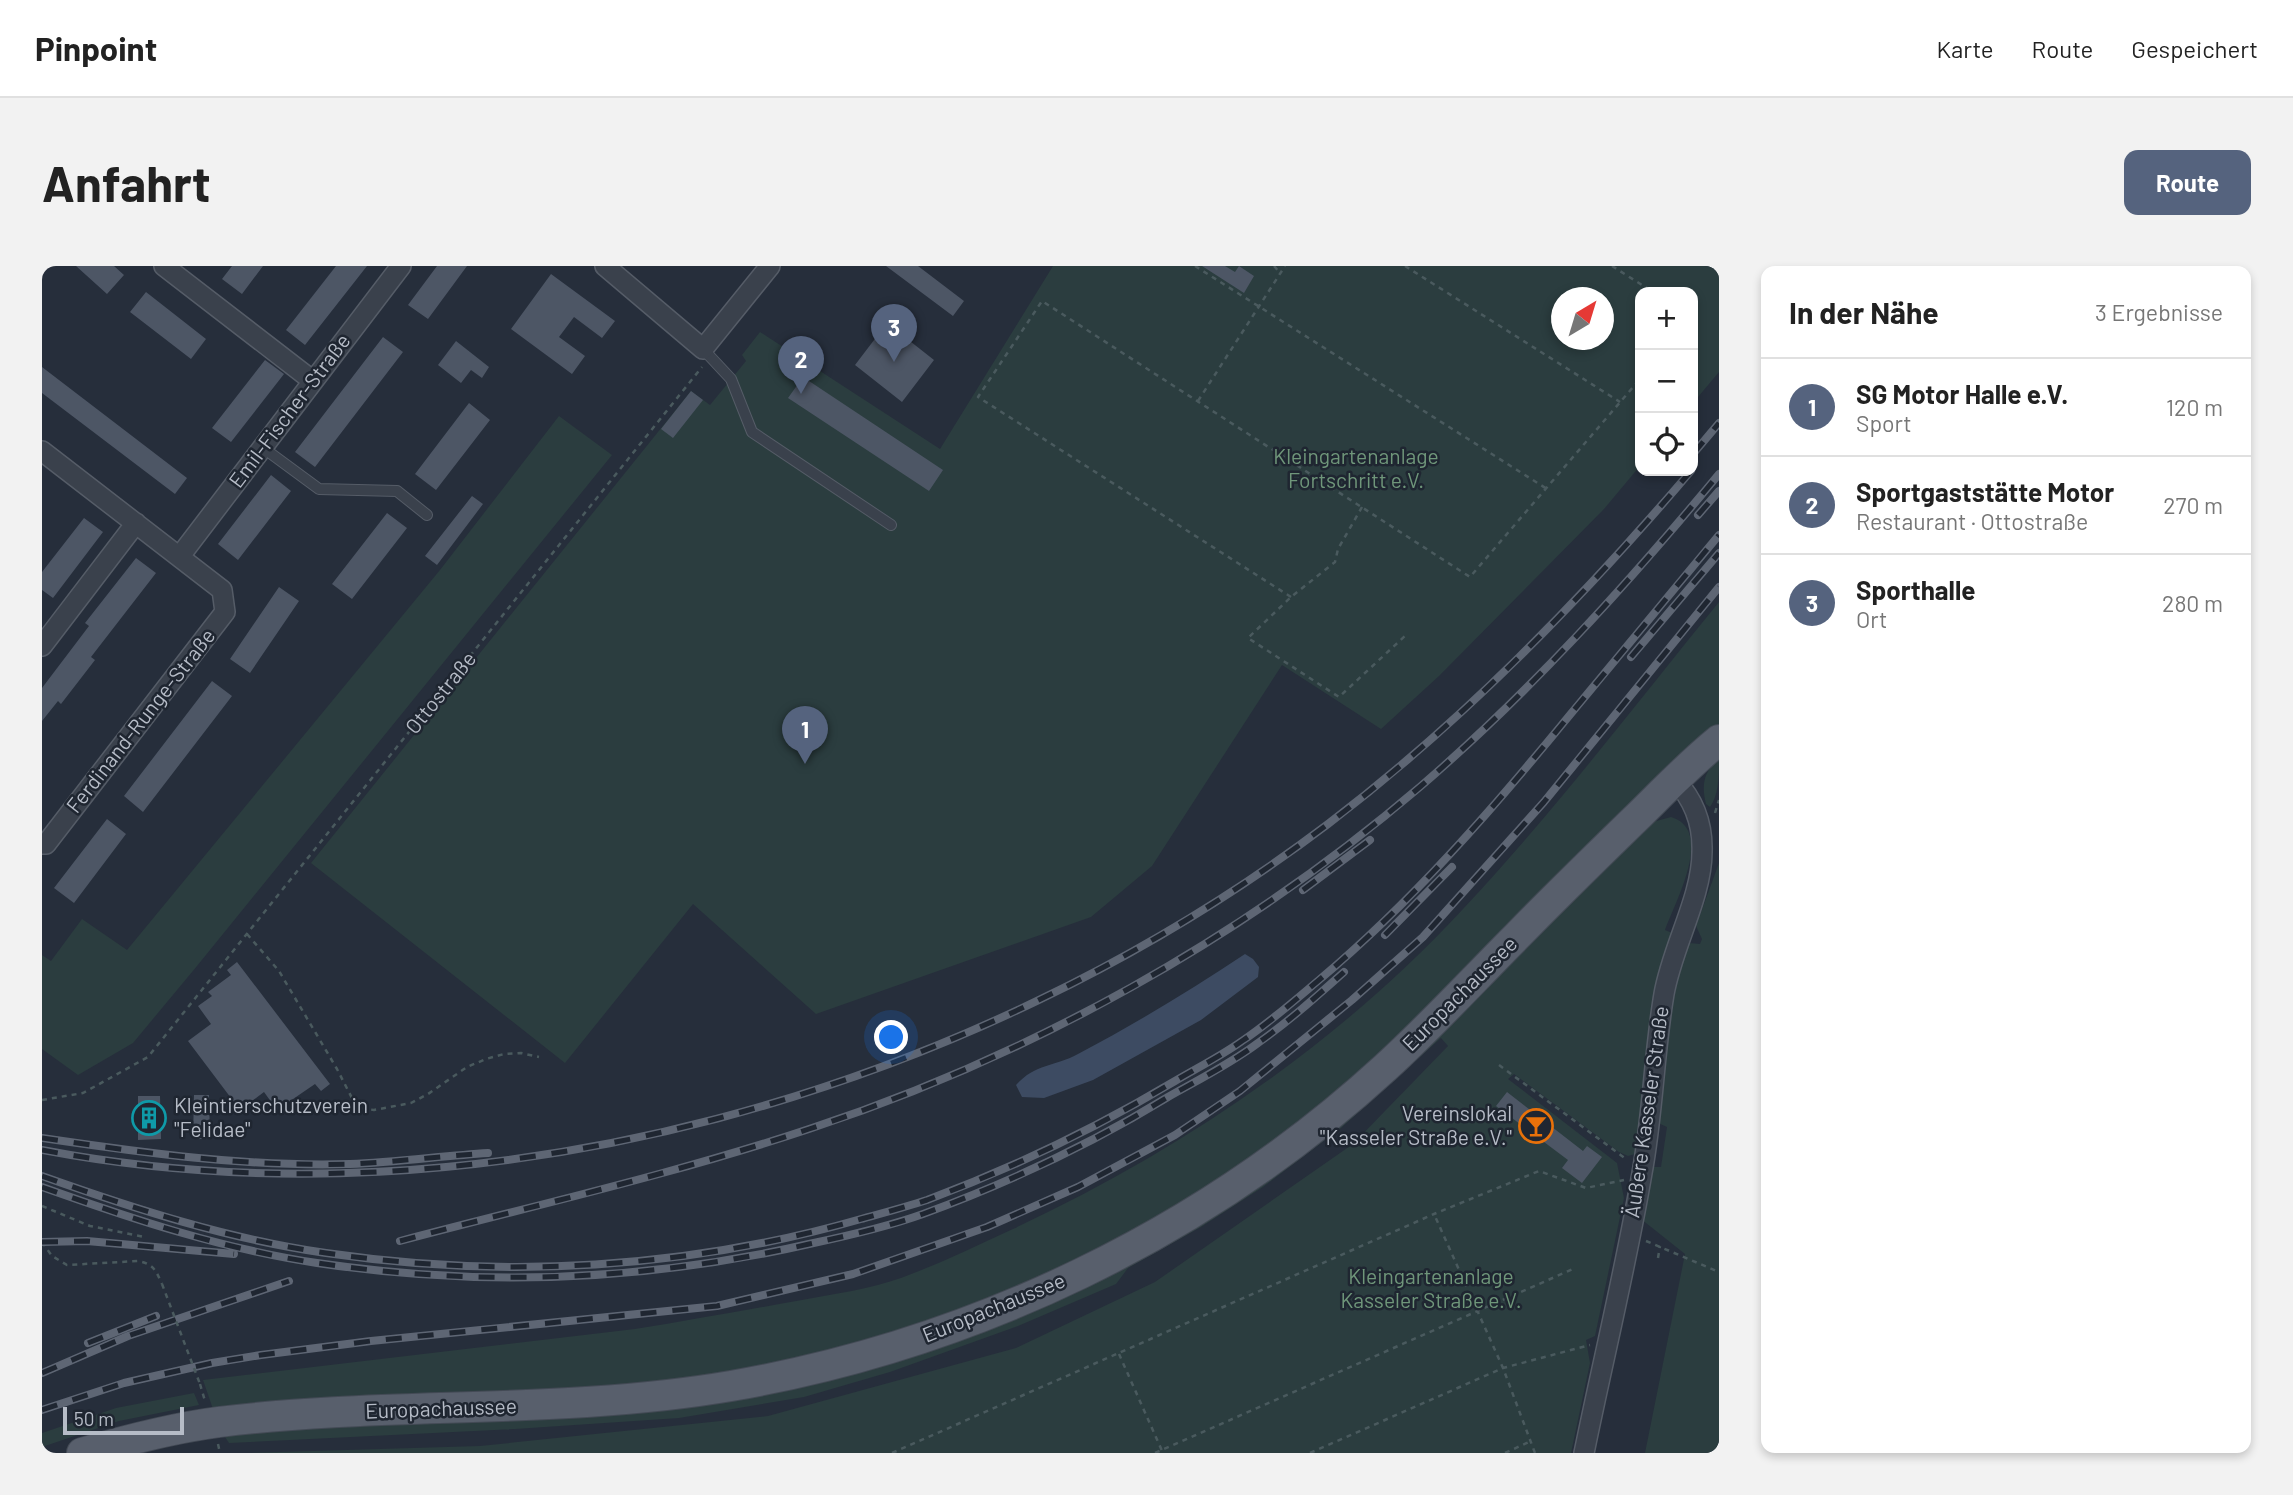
<!DOCTYPE html>
<html lang="de">
<meta charset="utf-8">
<style>
:root{--surface:#fff;--page:#f2f2f2;--text:#222;--muted:#767676;--line:#e0e0e0;--accent:#55637e}
body{margin:0;font-family:Barlow,sans-serif;background:var(--page);color:var(--text)}
.controls{position:absolute;right:21px;top:21px;display:grid;overflow:hidden;border-radius:14px;box-shadow:0 4px 10px #0003}
.controls button{width:63px;height:63px;display:grid;place-items:center;padding:0;border:0;border-bottom:2px solid var(--line);background:var(--surface);color:var(--text);font:35px sans-serif}
.compass{position:absolute;left:1509px;top:21px;width:63px;height:63px;border-radius:50%;background:var(--surface);box-shadow:0 4px 10px #0003;rotate:38deg}
.scale{position:absolute;left:21px;bottom:18px;width:121px;box-sizing:border-box;padding-left:7px;border:4px solid #b6bcc7;border-top:0;font-size:19px;line-height:24px;white-space:nowrap;color:#b6bcc7;-webkit-text-stroke:5px #1f2631;paint-order:stroke}
.you{position:absolute;left:850px;top:772px;width:24px;height:24px;margin:-18px;border:5px solid #fff;border-radius:50%;background:#1a73e8;box-shadow:0 0 0 10px #1a73e833}
.badge{display:grid;place-items:center;width:46px;height:46px;border-radius:50%;background:var(--accent);color:#fff;font-size:23px;font-weight:700}
.pin{position:absolute;translate:-50% -58px;filter:drop-shadow(0 2px 4px #0008)}
.pin::after{content:'';position:absolute;top:37px;width:24px;height:21px;background:inherit;clip-path:polygon(0 0,100% 0,50% 100%)}
.list{margin:0;padding:0;list-style:none}
h2{display:flex;justify-content:space-between;align-items:center;height:91px;margin:0;padding:0 28px;font-size:30px}
h2 small{font-size:23px;font-weight:400;color:var(--muted)}
.list li{display:grid;grid-template-columns:46px 1fr auto;gap:21px;align-items:center;box-sizing:border-box;height:98px;padding:0 28px;border-top:2px solid var(--line)}
.list b{display:block;font-size:26px;white-space:nowrap}
.list p{margin:0;font-size:23px;white-space:nowrap;color:var(--muted)}
.list em{font-size:23px;font-style:normal;color:var(--muted)}
.icon{flex:none;width:38px;height:38px;fill:none;stroke:currentColor;stroke-width:2;stroke-linecap:round;stroke-linejoin:round}
.map{position:relative;flex:none;width:1677px;height:1187px;overflow:hidden;border-radius:14px}
header{display:flex;align-items:center;gap:42px;box-sizing:border-box;height:98px;padding:0 35px;background:var(--surface);border-bottom:2px solid var(--line)}
header strong{font-size:33px}
nav{display:flex;gap:38px;margin-inline-start:auto;font-size:24px}
.intro{display:flex;align-items:center;justify-content:space-between;box-sizing:border-box;height:168px;padding:0 42px}
h1{margin:0;font-size:49px}
.button{padding:18px 32px;border-radius:14px;background:var(--accent);color:#fff;font-size:24px;font-weight:700}
main{display:flex;gap:42px;padding:0 42px}
aside{flex:1;background:var(--surface);border-radius:14px;box-shadow:0 4px 10px #0003}
.map>svg:first-child{display:block}
.green{fill:#2b3d3f;fill-rule:evenodd}
.water{fill:#3d4b62}
.building{fill:#4d5665}
.lines{fill:none;stroke-linecap:round;stroke-linejoin:round}
.lane-casing{stroke:#555c67;stroke-width:12}
.street-casing{stroke:#555c67;stroke-width:22}
.primary-casing{stroke:#434a55;stroke-width:32}
.path{stroke:#4a5a5e;stroke-width:2.5;stroke-dasharray:5 5;stroke-linecap:butt}
.lane{stroke:#3a414c;stroke-width:10}
.street{stroke:#3a414c;stroke-width:19}
.primary{stroke:#585f6c;stroke-width:30}
.rail-casing{stroke:#5e6674;stroke-width:8}
.rail{stroke:#1f2631;stroke-width:5;stroke-dasharray:16;stroke-linecap:butt}
.path-bridge{stroke:#4a5a5e;stroke-width:2.5;stroke-dasharray:5 5;stroke-linecap:butt}
.labels{text-anchor:middle;stroke-width:5;stroke-linejoin:round;paint-order:stroke}
.street-label{font-size:21px;fill:#b6bcc7;stroke:#1f2631}
.park-label{font-size:21px;fill:#6f967a;stroke:#1f2631}
.poi-label{font-size:21px;fill:#b6bcc7;stroke:#1f2631;text-anchor:start}
</style>
<header>
<strong>Pinpoint</strong>
<nav><a>Karte</a><a>Route</a><a>Gespeichert</a></nav>
</header>
<div class="intro"><h1>Anfahrt</h1><a class="button">Route</a></div>
<main>
<div class="map">
<svg width="1677" height="1187" viewBox="0 0 1677 1187">
<rect width="100%" height="100%" fill="#262e3b"/>
<path class="green" d="M1011,0H1669L1677,5V106L1651,137V26H1598V200L1562,243L1397,410L1339,463L1240,399L1110,600L1049,651L774,748L651,638L523,797L269,597L649,125L668,139L704,95L700,89L718,66L898,183ZM1520,32H1562V74H1520Z
M517,150L570,189L155,700L91,777L36,809L0,783V689L9,695L40,653L85,684L398,304Z
M1677,336V459L1339,794L1142,942L920,1049L691,1112L172,1146L161,1114L593,1063C649,1054 704,1044 760,1034C792,1028 828,1023 859,1012C897,998 934,980 971,963C1139,884 1294,780 1421,643C1512,546 1593,439 1677,336Z
M1677,492C1677,509 1677,529 1668,541L1664,538C1659,518 1662,506 1677,492Z
M1629,551C1673,564 1633,636 1623,664L1630,667L1618,707L1596,882L1593,888L1586,890L1577,886L1472,808L1466,813L1575,897L1582,932L1553,1070L1544,1074L1548,1097L1529,1187H206L438,1180L726,1150L974,1082L1113,1016L1311,878L1406,780L1399,772L1299,862L1221,921L1159,961L1086,1002L1074,1018L976,1060L848,1106L762,1131L637,1152L473,1163L187,1177L179,1165L694,1128L1151,957L1611,556Z
M1677,597V1187H1603L1643,988L1599,953L1609,901H1619L1625,861L1614,856L1628,725L1647,677L1658,678L1660,673L1654,660Z
M152,1127L157,1139L77,1155L0,1181V1167L74,1142Z"/>
<path class="water" d="M1203,688L1211,693L1217,701L1216,711L1159,754L1051,814L1002,832L980,831L974,819C994,797 1012,801 1036,788C1093,758 1149,724 1203,688Z"/>
<path class="building" d="M34,0H72L82,9L65,28Z
M190,0H221L200,28L180,13Z
M294,0H325L263,79L244,64Z
M395,0H425L386,53L366,39Z
M844,0H876L922,35L911,50Z
M1160,0H1183L1193,6L1197,0L1212,10L1202,27Z
M509,8L573,55L560,72L532,51L517,71L543,90L530,108L469,63Z
M104,26L164,73L149,93L88,46Z
M845,57L892,94L860,136L813,99Z
M341,71L361,86L273,201L253,186Z
M414,75L447,101L440,112L429,104L419,117L396,99Z
M223,94L242,108L189,176L170,162Z
M0,101L145,212L133,228L0,127Z
M761,111L901,204L887,225L746,132Z
M649,125L661,134L631,172L619,163Z
M427,137L448,154L394,224L373,208Z
M229,209L249,225L196,294L176,278Z
M430,230L441,238L395,299L383,290Z
M345,247L365,262L310,333L290,318Z
M42,252L61,266L11,332L0,324V306Z
M94,292L114,307L49,391L53,394L19,438L16,435L0,455V422L47,360L43,357Z
M237,321L257,335L208,407L188,393Z
M170,415L190,430L101,546L82,530Z
M65,553L84,568L32,637L12,622Z
M195,696L288,818L279,825L273,818L235,844L222,826L198,844L146,775L169,758L156,740L170,730L166,726L189,709L185,704Z
M1465,826L1541,885L1545,880L1560,891L1540,917L1520,902L1526,894L1454,840Z
M152,829H167L168,873H151Z
M96,830H118L119,873L96,874Z"/>
<g class="lines">
<g class="lane-casing">
<path id="lane" d="M661,83L689,113L710,166L849,259
M220,181L277,223L355,225L385,249"/>
</g>
<g class="street-casing">
<path id="street" d="M122,0L271,115
M563,0L661,83L728,0
M0,185L180,324L183,346L4,578H0
M138,290L359,0
M0,380L94,257
M1542,1187C1561,1094 1584,1001 1600,907C1611,848 1612,787 1622,728C1630,681 1660,631 1660,586C1661,557 1652,534 1633,514"/>
</g>
<g class="primary-casing">
<path id="primary" d="M40,1187C85,1174 130,1162 177,1156C347,1135 519,1149 689,1120C931,1078 1162,968 1344,801C1390,759 1432,713 1476,669C1513,631 1551,594 1589,557C1618,529 1646,499 1677,474"/>
</g>
<path class="path" d="M1153,0L1505,223
M1232,0L1238,7
M1363,0L1578,136
M1570,0L1611,26
M1651,51L1653,52L1651,54
M1156,135L1243,0
M1320,241L1296,283L1293,296L1249,331L1206,372L1297,431L1364,369
M1249,331L936,131L1000,35L1428,311L1598,113
M1673,547L1677,534
M205,668L237,705L295,803L312,836L317,842L332,844L369,837L386,828L425,801L444,793L462,788L479,787L497,791
M1457,799L1584,893
M0,834L41,827L106,791L660,101
M0,940L48,960L102,971
M1604,975L1677,1006
M0,976L10,990L25,999L96,995C112,998 114,1005 120,1018
M1616,992L1618,980
M1077,1088L1121,1187
M158,1118L163,1135
M176,1178L178,1187
M850,1187L1392,948L1497,905L1544,922L1582,914
M1113,1187L1531,1003
M1268,1187L1461,1102L1392,948
M1463,1187L1489,1175
M1493,1187L1461,1102L1548,1079"/>
<use href="#lane" class="lane"/>
<use href="#street" class="street"/>
<use href="#primary" class="primary"/>
<g class="rail-casing">
<path id="rail" d="M1651,188L1677,157
M1656,249L1677,225
M1589,391L1677,287
M1261,624L1328,574
M1343,669L1410,601
M0,872C102,887 205,901 308,898C354,896 400,890 446,887
M0,884C440,967 932,826 1286,558C1421,455 1539,334 1649,205
M0,910C93,943 186,973 284,987C462,1013 646,1003 819,953C841,947 864,941 885,934C971,902 1054,862 1133,815C1155,802 1179,790 1200,775C1227,757 1252,735 1277,714C1370,636 1450,544 1527,450C1577,390 1627,329 1677,269
M0,921C90,953 181,983 275,997C439,1021 605,1015 767,978C805,970 845,961 881,948C966,917 1049,878 1126,831C1156,814 1188,798 1216,777C1246,756 1274,731 1302,706
M358,975C494,939 632,908 767,863C989,790 1201,672 1379,520C1488,426 1585,319 1677,208
M0,976L45,975L192,988
M46,1077L114,1050
M0,1107L86,1070L247,1015
M0,1144L82,1117L170,1097L219,1089L329,1075L675,1040L811,1008L945,961L1036,921L1133,869L1198,825L1310,734L1381,671L1502,536L1677,321"/>
</g>
<use href="#rail" class="rail"/>
<path class="path-bridge" d="M120,1018L158,1118"/>
</g>
<defs>
<g id="building-ring" transform="scale(1.75)"><circle r="9.5" fill="#1f2631" stroke="#0f9aa8" stroke-width="1.5"/><path d="M-4-6H4V6H1V3H-1V6H-4ZM-2.5-4.3h1.7v1.8h-1.7ZM.8-4.3h1.7v1.8H.8ZM-2.5-1h1.7V.8h-1.7ZM.8-1h1.7V.8H.8Z" fill="#0f9aa8"/></g>
<g id="bar-ring" transform="scale(1.75)"><circle r="9.5" fill="#1f2631" stroke="#e8710a" stroke-width="1.5"/><path d="M-6-5H6L.8 .8V4.5H3.5V6h-7V4.5H-.8V.8Z" fill="#e8710a"/></g>
</defs>
<g fill-rule="evenodd">
<use href="#building-ring" x="107" y="852"/>
<use href="#bar-ring" x="1494" y="860"/>
</g>
<g class="labels">
<g class="street-label">
<text transform="translate(248 145) rotate(-53)" y="7">Emil-Fischer-Straße</text>
<text transform="translate(399 427) rotate(-51)" y="7">Ottostraße</text>
<text transform="translate(99 455) rotate(-52)" y="7">Ferdinand-Runge-Straße</text>
<text transform="translate(1418 728) rotate(-45)" y="7">Europachaussee</text>
<text transform="translate(1605 846) rotate(-82)" y="7">Äußere Kasseler Straße</text>
<text transform="translate(952 1042) rotate(-22)" y="7">Europachaussee</text>
<text transform="translate(399 1143) rotate(-2)" y="7">Europachaussee</text>
</g>
<g class="park-label">
<text x="1314" y="198">Kleingartenanlage<tspan x="1314" dy="24">Fortschritt e.V.</tspan></text>
<text x="1389" y="1018">Kleingartenanlage<tspan x="1389" dy="24">Kasseler Straße e.V.</tspan></text>
</g>
<g class="poi-label">
<text x="132" y="847">Kleintierschutzverein<tspan x="132" dy="24">"Felidae"</tspan></text>
<text x="1470" y="855" text-anchor="end">Vereinslokal<tspan x="1470" dy="24">"Kasseler Straße e.V."</tspan></text>
</g>
</g>
</svg>
<div class="controls">
<button>+</button>
<button>−</button>
<button><svg class="icon" aria-label="locate" viewBox="0 0 24 24"><circle cx="12" cy="12" r="6"/><path d="M12 2v4M12 18v4M2 12h4M18 12h4"/></svg></button>
</div>
<svg class="compass" viewBox="-18 -18 36 36"><path d="M0-13l5 13h-10z" fill="#e53935"/><path d="M0 13l5-13h-10z" fill="#767676"/></svg>
<div class="scale">50 m</div>
<div class="you"></div>
<div class="pin badge" style="left:763px;top:498px">1</div>
<div class="pin badge" style="left:759px;top:128px">2</div>
<div class="pin badge" style="left:852px;top:96px">3</div>
</div>
<aside>
<h2>In der Nähe<small>3 Ergebnisse</small></h2>
<ul class="list">
<li><span class="badge">1</span><div><b>SG Motor Halle e.V.</b><p>Sport</p></div><em>120 m</em></li>
<li><span class="badge">2</span><div><b>Sportgaststätte Motor</b><p>Restaurant · Ottostraße</p></div><em>270 m</em></li>
<li><span class="badge">3</span><div><b>Sporthalle</b><p>Ort</p></div><em>280 m</em></li>
</ul>
</aside>
</main>
